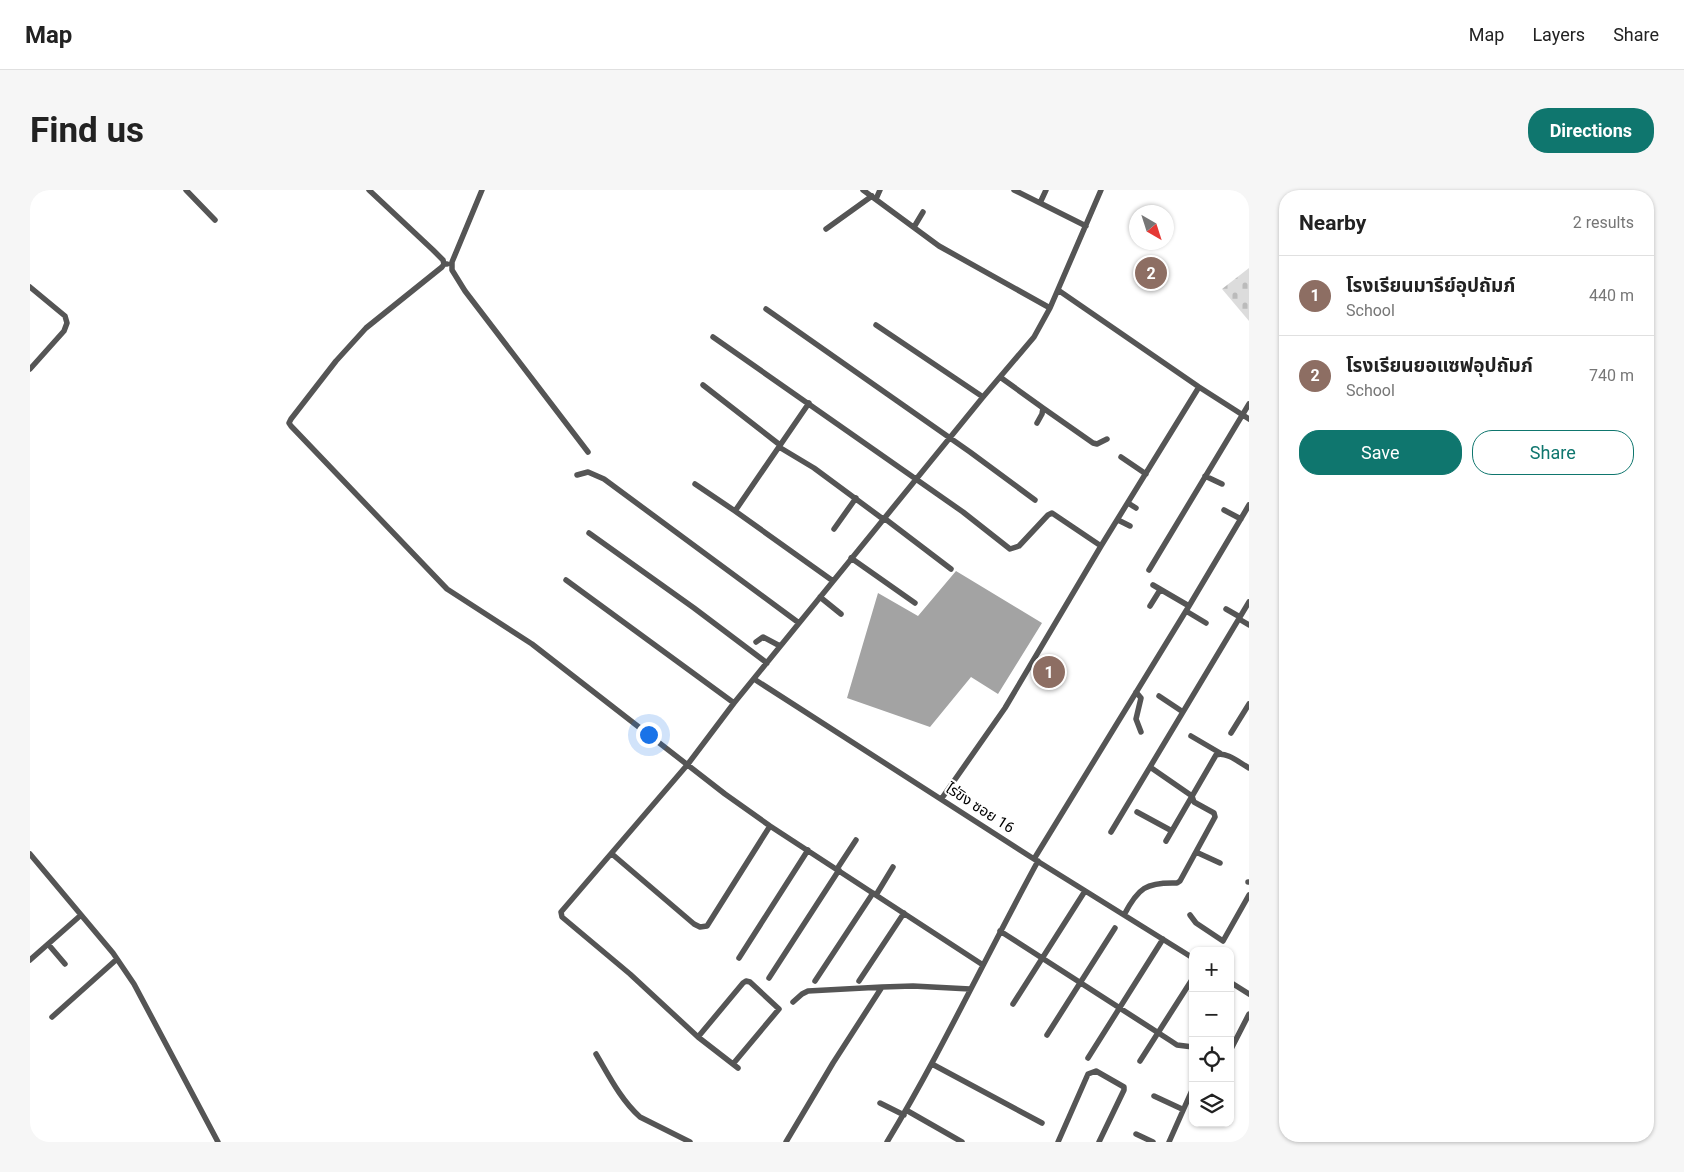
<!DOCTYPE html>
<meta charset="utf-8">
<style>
:root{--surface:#fff;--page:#f6f6f6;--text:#222;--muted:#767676;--line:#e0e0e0;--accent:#0f766e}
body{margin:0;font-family:Roboto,"Noto Sans Thai",sans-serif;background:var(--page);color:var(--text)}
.controls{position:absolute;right:15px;bottom:15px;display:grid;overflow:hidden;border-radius:10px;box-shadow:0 1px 4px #0004}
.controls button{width:45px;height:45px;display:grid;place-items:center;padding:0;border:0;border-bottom:1px solid var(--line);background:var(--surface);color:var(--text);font:25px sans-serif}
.compass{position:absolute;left:1099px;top:15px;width:45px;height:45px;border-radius:50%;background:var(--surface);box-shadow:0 1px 4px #0004;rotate:141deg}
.you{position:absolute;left:618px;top:544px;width:18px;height:18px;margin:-12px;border:4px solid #fff;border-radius:50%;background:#1a73e8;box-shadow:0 0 0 8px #1a73e833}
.badge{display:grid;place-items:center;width:32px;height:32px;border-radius:50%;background:var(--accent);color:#fff;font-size:16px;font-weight:700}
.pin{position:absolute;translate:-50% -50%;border:2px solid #fff;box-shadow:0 1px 5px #0006}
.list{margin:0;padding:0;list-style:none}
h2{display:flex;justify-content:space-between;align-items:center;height:65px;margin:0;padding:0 20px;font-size:21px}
h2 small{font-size:16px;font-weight:400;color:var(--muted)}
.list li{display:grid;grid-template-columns:32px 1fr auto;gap:15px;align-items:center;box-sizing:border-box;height:80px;padding:0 20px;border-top:1px solid var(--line)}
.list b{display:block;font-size:19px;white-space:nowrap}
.list p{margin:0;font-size:16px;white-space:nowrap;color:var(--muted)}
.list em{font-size:16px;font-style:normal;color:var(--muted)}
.actions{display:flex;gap:10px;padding:15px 20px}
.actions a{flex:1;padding:11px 0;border:1px solid var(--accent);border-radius:20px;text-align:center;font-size:18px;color:var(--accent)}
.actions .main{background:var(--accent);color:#fff}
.icon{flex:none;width:28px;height:28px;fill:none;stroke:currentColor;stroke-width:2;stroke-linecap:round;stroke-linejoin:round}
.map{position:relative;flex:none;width:1219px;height:952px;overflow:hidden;border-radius:20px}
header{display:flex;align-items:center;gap:30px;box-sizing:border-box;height:70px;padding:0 25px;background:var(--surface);border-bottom:1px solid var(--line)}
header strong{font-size:24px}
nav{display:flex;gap:28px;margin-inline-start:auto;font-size:18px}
.intro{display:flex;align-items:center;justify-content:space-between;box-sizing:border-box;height:120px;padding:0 30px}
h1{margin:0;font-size:35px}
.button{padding:12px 22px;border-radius:20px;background:var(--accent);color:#fff;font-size:18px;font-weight:700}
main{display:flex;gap:30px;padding:0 30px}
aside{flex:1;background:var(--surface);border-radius:20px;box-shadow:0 1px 4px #0004}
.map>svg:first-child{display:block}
.cemetery{fill:url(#cemetery-stones)}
.water{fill:#a3a3a3}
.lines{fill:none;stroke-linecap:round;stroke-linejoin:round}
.minor{stroke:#555;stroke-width:5.5}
.labels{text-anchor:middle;stroke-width:4;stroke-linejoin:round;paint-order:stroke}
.street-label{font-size:15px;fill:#000;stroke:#fff}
</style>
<header>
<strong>Map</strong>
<nav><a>Map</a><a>Layers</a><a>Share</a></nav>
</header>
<div class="intro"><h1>Find us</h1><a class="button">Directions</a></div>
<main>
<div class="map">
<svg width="1219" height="952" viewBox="0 0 1219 952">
<defs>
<pattern id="cemetery-stones" width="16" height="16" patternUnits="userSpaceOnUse" patternTransform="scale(1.25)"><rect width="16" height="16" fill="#dcdcdc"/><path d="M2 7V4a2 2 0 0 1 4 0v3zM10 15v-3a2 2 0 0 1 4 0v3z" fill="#bbb"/></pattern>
</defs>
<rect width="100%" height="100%" fill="#fff"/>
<path class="cemetery" d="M1219,78V131L1192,99Z"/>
<path class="water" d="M926,381L1012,433L968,504L941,487L900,537L817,508L848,403L888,426Z"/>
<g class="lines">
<path class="minor" d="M156,0L185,30
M339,0L403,60L413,70L414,74H417
M452,0L422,72V80L435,101L558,262
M833,0L909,56L1020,118
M984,0L1056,36
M846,9L850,0
M1010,13L1016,0
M884,37L893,22
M796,39L842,6
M414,74L412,77L336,138L306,171L261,229L259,233L261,236L417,399L502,454L695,604L740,636L953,775
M0,97L35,126L37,133L34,141L0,179
M1028,100L1169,197L1219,229
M736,119L940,262L1005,310
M846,135L953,207
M683,147L933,322L980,359L989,356L1018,325L1022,323L1071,356
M970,187L1013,218L1012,224L1007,233
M673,195L750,255
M779,213L705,321L803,391
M1013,218L1063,253L1067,254L1077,249
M749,257L784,278L853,329
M1091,267L1116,284
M547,285L558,282L574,289L769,433
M1175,286L1192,294
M665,294L705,321
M1098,313L1106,318
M1194,320L1211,329
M854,328L921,379
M1088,330L1100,336
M804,339L826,308
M559,343L664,418L737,473
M821,368L885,413
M1119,380L1219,214
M536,390L704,513
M1123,395L1159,416
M790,407L811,424
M1120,416L1130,400
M1196,419L1210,427
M1156,421L1176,433
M1209,429L1219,435
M726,452L733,447L750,456
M724,489L1004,669L1163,768
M1106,502L1111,508L1106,529L1111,542
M1129,506L1153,522
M1201,543L1219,514
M1161,546L1190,563
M912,608L975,518L1071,356L1169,197
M1107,622L1142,641
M1081,642L1219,412
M1136,651L1186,565C1196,561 1210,573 1219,578
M1166,662L1190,673
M0,664L83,763L104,794L188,952
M582,664L664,734L670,737L677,736L740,636
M1004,669L1159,416L1219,315
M807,679L826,650
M1218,692H1219
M846,705L863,677
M1094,725C1108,698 1116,692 1147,693L1150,691L1185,627L1184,623L1164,612L1162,606L1120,577
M1160,725L1166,733L1193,751L1219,705
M970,741L1141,851L1147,855L1163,857
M18,754L35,774
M709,768L778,660
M0,770L51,725
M739,788L809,680
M785,791L843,703
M829,791L874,723
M1200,792L1219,804
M763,812L772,804L778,801L852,797
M983,814L1055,701
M22,827L87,769
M1017,845L1085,738
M668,847L713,793L716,791L720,792L749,819L703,874
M1200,861L1219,824
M566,864C579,886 591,910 610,927L660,952
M1058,868L1133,749
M1110,871L1163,788
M902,874L1012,933
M708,878L668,847L600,784L532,727L531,722L658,574L704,513L953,207L1004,147L1020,118L1071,0
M1124,906L1152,919
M850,913L874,925
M876,920L932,952
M1106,944L1123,952
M756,952L803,873L852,797L883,796L940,799
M857,952C912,861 957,764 1008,671
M1028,952L1058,884L1066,881L1094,897V900L1069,952
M1139,952L1163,898"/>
</g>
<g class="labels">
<g class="street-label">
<text transform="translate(950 618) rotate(33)" y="5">ไร่ขิง ซอย 16</text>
</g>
</g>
</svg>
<div class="controls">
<button>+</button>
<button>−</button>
<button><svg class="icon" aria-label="locate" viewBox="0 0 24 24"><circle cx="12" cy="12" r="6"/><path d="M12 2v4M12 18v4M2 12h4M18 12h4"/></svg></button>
<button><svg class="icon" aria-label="layers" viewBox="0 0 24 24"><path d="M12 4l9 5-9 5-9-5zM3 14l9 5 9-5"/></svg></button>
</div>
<svg class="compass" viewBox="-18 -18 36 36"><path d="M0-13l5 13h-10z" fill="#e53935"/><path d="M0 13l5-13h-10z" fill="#767676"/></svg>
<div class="you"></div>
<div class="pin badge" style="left:1019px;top:482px;background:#8d6e63">1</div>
<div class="pin badge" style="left:1121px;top:83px;background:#8d6e63">2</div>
</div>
<aside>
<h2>Nearby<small>2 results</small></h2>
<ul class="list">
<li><span class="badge" style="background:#8d6e63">1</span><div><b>โรงเรียนมารีย์อุปถัมภ์</b><p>School</p></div><em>440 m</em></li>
<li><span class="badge" style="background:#8d6e63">2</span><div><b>โรงเรียนยอแซฟอุปถัมภ์</b><p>School</p></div><em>740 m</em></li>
</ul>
<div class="actions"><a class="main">Save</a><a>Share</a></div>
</aside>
</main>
